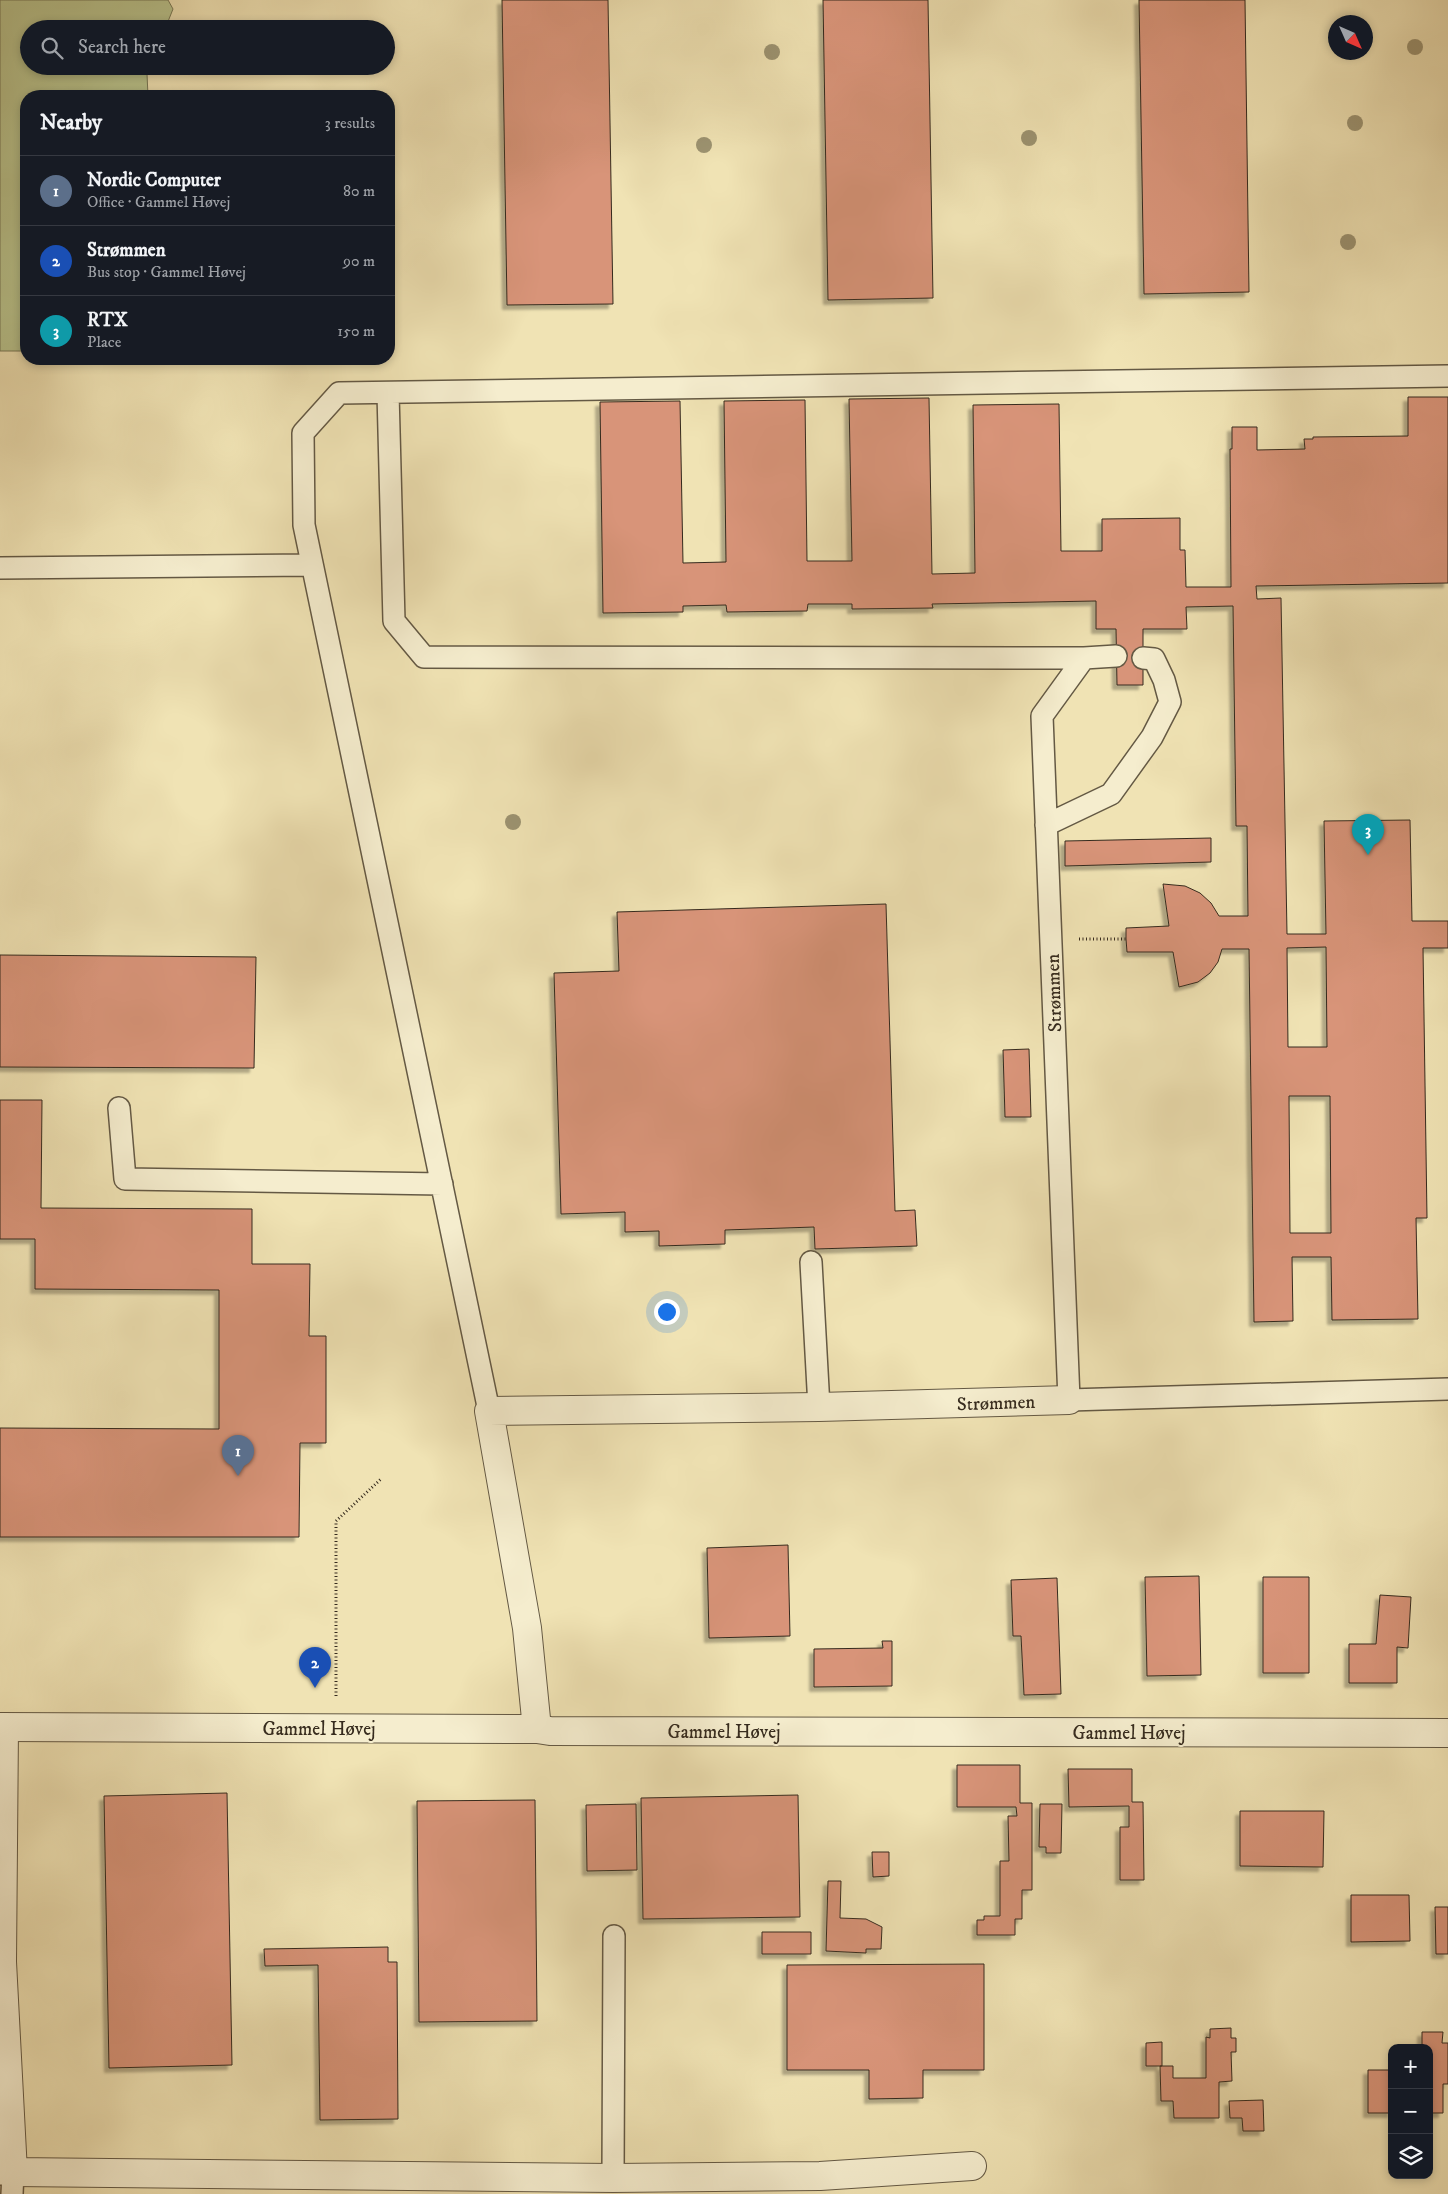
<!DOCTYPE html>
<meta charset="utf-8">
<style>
:root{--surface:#171b24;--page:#242831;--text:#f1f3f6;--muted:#9ea1a6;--line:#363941;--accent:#c59692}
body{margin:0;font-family:"IM FELL DW Pica",serif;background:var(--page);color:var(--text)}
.controls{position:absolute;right:15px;bottom:15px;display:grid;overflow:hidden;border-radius:10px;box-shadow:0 2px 8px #0003}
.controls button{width:45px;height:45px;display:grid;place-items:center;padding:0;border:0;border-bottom:1px solid var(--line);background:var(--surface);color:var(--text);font:25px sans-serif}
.compass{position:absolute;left:1328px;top:15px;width:45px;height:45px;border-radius:50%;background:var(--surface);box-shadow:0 2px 8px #0003;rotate:135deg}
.you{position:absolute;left:666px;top:1311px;width:18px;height:18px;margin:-12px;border:4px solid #fff;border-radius:50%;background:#1a73e8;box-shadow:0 0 0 8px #1a73e833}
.badge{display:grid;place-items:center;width:32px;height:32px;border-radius:50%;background:var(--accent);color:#fff;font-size:16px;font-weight:700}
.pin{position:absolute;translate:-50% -41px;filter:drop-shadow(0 1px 2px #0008)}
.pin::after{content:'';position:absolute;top:26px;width:18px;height:15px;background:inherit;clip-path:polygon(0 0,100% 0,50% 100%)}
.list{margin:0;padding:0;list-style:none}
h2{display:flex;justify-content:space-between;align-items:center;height:65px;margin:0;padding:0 20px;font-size:21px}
h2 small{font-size:16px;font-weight:400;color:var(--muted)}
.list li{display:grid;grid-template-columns:32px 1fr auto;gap:15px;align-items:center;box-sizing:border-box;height:70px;padding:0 20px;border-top:1px solid var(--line)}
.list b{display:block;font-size:19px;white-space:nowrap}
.list p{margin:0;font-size:16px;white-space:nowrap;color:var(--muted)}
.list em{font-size:16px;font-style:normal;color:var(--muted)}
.icon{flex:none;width:28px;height:28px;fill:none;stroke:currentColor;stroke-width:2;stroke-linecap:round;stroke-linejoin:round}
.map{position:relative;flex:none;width:1448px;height:2194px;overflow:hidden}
.search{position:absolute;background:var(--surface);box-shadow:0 2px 8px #0003;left:20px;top:20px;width:375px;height:55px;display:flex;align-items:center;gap:12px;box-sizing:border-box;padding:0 18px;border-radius:28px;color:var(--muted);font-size:19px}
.panel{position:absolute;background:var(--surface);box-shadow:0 2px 8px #0003;left:20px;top:90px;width:375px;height:275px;border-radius:20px}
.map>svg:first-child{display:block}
.green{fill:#b9c48e;stroke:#787856}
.building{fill:#d89479;stroke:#362b1e;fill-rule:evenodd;filter:url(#shadow)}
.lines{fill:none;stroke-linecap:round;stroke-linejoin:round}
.service-casing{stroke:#645944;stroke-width:24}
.minor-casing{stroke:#645944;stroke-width:30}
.tertiary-casing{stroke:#645944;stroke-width:30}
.path{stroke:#362b1e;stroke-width:3;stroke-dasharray:1 2.5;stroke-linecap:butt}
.service{stroke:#f5edce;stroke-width:21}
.minor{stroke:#f5edce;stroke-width:28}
.tertiary{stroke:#f5edce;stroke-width:28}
.tree{fill:#9c9371}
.labels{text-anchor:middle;stroke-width:4;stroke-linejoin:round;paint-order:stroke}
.street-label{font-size:19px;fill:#362b1e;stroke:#f5edce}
</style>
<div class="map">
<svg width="1448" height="2194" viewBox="0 0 1448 2194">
<defs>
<filter id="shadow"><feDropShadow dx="-4.5" dy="4.5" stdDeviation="1" flood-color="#0004"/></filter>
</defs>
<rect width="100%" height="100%" fill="#f0e3b4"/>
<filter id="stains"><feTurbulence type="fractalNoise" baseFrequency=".004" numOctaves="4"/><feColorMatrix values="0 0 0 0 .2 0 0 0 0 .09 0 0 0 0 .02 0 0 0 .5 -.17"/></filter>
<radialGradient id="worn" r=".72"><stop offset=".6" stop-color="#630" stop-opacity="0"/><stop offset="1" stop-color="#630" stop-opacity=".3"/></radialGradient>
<path class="green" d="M0,0H168L173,9L165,29H29V66H150L147,74L148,96H26V351H0Z"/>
<path class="building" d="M502,0H608L613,304L507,305Z
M823,0H928L933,298L828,300Z
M1139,0H1245L1249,292L1144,294Z
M1408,397H1448V583L1256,586L1257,599L1281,598L1287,934H1326L1324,821L1410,820L1412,921H1448V948H1423L1427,1218H1416L1418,1319L1332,1320L1331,1257H1292L1293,1321L1254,1322L1249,949H1222L1218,962L1210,973L1198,982L1179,987L1173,952H1127L1126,939V928L1169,926L1163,884L1185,886L1200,893L1211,903L1219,916H1248L1247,826H1236L1233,606L1186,607L1187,629H1143V685H1117L1116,629H1096V601L932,604L933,608L852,609V604H808L807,611L727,612L726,605L683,606V612L603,613L600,402L680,401L683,563L726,562L724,401L805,400L807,561H852L849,399L929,398L932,574L975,573L973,405L1059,404L1061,551H1102V519L1180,518V550H1185L1186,587H1231L1230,449H1232V427H1257V450L1305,449L1304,439H1313V437L1408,436ZM1326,947L1327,1047H1288L1287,948ZM1289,1096H1330L1331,1233H1290Z
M1211,838V862L1065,866V841Z
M886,904L895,1211L915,1210L917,1246L815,1249L814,1227L725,1230V1244L659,1246V1231L625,1232V1212L561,1214L554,973L619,971L617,912Z
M0,955L256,957L254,1068L0,1067Z
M1029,1049L1031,1117H1005L1003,1050Z
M0,1100H42L41,1208L252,1209V1264H310L309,1336H326V1443H300L299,1537H0V1428L219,1429V1290L35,1289V1239H0Z
M788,1545L790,1636L709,1638L707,1548Z
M1199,1576L1201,1675L1147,1676L1145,1577Z
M1263,1577H1309V1673H1263Z
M1057,1578L1061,1694L1024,1695L1021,1636H1013L1011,1580Z
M1380,1595L1411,1597L1408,1648L1397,1647V1683H1349V1644H1376Z
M882,1641H892V1686L814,1687V1649L883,1648Z
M957,1765H1020V1803H1032V1890H1022V1919H1015V1935H977V1920H984V1916H1000V1861H1009L1008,1816H1017L1016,1807H957Z
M1068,1769H1132V1802H1143L1144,1880H1120V1827H1129V1806L1069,1807Z
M227,1793L232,2065L109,2068L104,1796Z
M798,1795L800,1917L643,1919L641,1798Z
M535,1800L537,2021L419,2022L417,1801Z
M636,1804L637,1870L587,1871L586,1805Z
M1040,1804H1062L1061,1853H1046V1847H1039Z
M1240,1811H1324L1323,1867L1240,1866Z
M872,1852H889V1876L873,1877Z
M828,1881H841L840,1918L866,1919L882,1927L881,1949H866V1953L826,1951Z
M1351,1895H1409L1410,1941L1351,1942Z
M1435,1907H1448V1954H1436Z
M762,1932H811V1954H762Z
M388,1947V1962H397L398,2119L320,2120L318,1965L265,1966L264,1949Z
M984,1964V2070H923V2098L869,2099V2070H787V1965Z
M1231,2028V2038H1236V2052H1231L1232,2081L1219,2082V2118H1174L1173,2101H1161L1160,2066H1173V2078H1206V2037L1210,2038V2029Z
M1422,2032H1443L1442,2043H1448V2084H1443V2113H1429V2048H1422Z
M1162,2042V2066H1146V2043Z
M1368,2070H1392V2113H1368Z
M1263,2100L1264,2131H1243L1242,2118H1230L1229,2101Z"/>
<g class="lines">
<g class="service-casing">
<path id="service" d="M388,393L394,621L424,657L1084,658L1116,656
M0,568L312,565
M1084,658L1042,716L1069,1400L1448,1389
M1046,825L1111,794L1152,737L1170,702L1164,680L1154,659L1143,658
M119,1108L125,1179L442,1184
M811,1262L819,1407
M489,1411L304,525L303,433L339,393L1448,376
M0,2174L13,2172L12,2194
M613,2178L614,1936"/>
</g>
<g class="minor-casing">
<path id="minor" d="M4,1727L2,1962L13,2172L613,2178L820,2176L972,2166
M537,1729L527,1628L489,1411L819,1407L1069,1400"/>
</g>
<g class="tertiary-casing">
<path id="tertiary" d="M0,1727L537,1729L550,1731L1448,1733"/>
</g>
<path class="path" d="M1079,939H1126
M336,1696V1521L381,1479"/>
<use href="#service" class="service"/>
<use href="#minor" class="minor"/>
<use href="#tertiary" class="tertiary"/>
</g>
<g class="tree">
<circle cx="1415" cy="47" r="8"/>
<circle cx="772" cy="52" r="8"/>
<circle cx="1355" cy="123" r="8"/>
<circle cx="1029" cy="138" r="8"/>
<circle cx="704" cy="145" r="8"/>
<circle cx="1348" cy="242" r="8"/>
<circle cx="513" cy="822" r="8"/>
</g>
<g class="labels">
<g class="street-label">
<text transform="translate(1053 993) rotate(-92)" y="7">Strømmen</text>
<text transform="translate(996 1402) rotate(-2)" y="7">Strømmen</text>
<text x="319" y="1735">Gammel Høvej</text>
<text x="724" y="1738">Gammel Høvej</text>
<text x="1129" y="1739">Gammel Høvej</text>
</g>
</g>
<rect width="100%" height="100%" filter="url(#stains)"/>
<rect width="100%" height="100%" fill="url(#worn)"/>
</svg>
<div class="controls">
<button>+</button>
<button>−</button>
<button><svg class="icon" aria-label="layers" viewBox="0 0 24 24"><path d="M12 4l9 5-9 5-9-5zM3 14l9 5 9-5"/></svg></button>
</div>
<svg class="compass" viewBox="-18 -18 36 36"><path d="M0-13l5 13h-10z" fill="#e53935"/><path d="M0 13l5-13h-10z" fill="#9ea1a6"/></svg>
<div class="you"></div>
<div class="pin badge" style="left:238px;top:1476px;background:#5c6f8a">1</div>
<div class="pin badge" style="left:315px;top:1688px;background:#1a4fb4">2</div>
<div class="pin badge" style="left:1368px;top:855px;background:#0f9aa8">3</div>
<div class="search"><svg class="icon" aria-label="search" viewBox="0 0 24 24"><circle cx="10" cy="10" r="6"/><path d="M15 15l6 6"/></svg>Search here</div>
<section class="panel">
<h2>Nearby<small>3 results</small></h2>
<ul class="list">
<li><span class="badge" style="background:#5c6f8a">1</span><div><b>Nordic Computer</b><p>Office · Gammel Høvej</p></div><em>80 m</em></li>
<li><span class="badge" style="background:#1a4fb4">2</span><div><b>Strømmen</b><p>Bus stop · Gammel Høvej</p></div><em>90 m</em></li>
<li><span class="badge" style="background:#0f9aa8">3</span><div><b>RTX</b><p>Place</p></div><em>150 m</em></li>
</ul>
</section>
</div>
